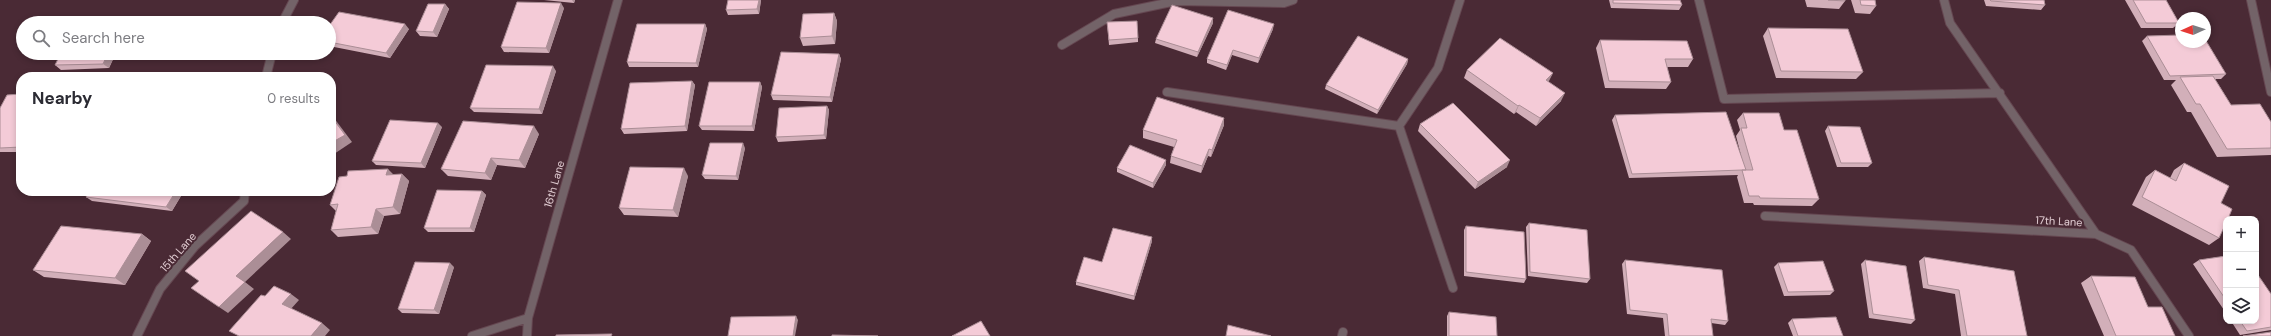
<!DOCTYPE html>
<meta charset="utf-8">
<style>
:root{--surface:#fff;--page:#f2f2f3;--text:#2b2b33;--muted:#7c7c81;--line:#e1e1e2}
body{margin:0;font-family:"DM Sans",sans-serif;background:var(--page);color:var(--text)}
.controls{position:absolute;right:12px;bottom:12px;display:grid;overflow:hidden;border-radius:8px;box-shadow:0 2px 6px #0003}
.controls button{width:36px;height:36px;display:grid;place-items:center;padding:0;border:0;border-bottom:1px solid var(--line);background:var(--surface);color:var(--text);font:20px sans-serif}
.compass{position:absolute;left:2175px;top:12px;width:36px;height:36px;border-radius:50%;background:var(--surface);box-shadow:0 2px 6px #0003;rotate:267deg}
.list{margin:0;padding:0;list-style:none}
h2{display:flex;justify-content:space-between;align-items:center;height:52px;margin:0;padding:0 16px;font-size:17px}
h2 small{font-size:13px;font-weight:400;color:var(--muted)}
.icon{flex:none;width:22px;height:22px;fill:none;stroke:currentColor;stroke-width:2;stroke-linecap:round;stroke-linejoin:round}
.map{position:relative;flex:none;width:2271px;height:336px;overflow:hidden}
.search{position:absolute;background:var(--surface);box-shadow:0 2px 6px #0003;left:16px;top:16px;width:320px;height:44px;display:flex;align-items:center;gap:10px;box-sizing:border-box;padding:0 14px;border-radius:22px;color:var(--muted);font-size:15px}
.panel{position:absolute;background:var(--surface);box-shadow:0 2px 6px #0003;left:16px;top:72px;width:320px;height:124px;border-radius:16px}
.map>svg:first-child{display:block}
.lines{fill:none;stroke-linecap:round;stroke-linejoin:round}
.street-casing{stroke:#654751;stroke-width:10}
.street{stroke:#736368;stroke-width:8}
.wall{fill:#d2afb9}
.shaded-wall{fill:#ab8e96}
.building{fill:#f4cbd7;stroke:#ab8e96}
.labels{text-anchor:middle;stroke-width:4;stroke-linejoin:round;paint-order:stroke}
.street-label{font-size:11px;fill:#e1ccd2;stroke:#4a2a35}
</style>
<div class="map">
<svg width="2271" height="336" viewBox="0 0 2271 336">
<rect width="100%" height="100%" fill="#4a2a35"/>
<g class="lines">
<g class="street-casing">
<path id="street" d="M1699,0L1724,99L2000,93
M2251,0L2271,92
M282,23L294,0
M1062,45L1114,14L1176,1L1284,3L1293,0
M266,77L272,53
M1167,92L1399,126
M1399,126L1453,288
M1399,126L1438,68L1460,0
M1765,216L2096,234L1950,23L1944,0
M2096,234L2131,250L2189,336
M137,336L160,289L195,246L244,201L245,191
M472,336L528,318L618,0
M527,336L528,318
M1342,336L1343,332"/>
</g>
<use href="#street" class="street"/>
</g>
<path class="wall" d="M544,0H575L574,3Z
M761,0L759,14L728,15L726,10Z
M1609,0H1680L1682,5L1679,10L1611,8Z
M1805,0H1845V1L1839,9L1807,7Z
M1851,0H1875L1876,6L1870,14L1855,13Z
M1984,0H2044L2045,5L2041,10L1986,6Z
M2125,0H2166L2179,23L2173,28H2141Z
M445,4L449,9L437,37L420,36L416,31Z
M564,8L549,53L504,52L501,47Z
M834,13L837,21L835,44L803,46L800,38Z
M1107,22L1138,38V42L1109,45Z
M1213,23L1197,57L1155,43L1156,39Z
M705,24L707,29L698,67H629L627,62Z
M329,26L409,29L390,58L329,46Z
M1768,28L1863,72L1856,79L1776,78L1763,36Z
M1273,29L1258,63L1232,55L1226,70L1207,63V59Z
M2147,36L2226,74L2221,79H2215L2231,105L2271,122V155L2217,157L2191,112H2187L2171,85L2176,80H2164L2142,41Z
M1600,40L1693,59L1688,67H1667L1671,82L1666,89L1605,88L1596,48Z
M116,53L109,68L61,70L55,65Z
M839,54L841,59L832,102L773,100L771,95Z
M1408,59L1407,64L1377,114L1325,89L1326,85Z
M1467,70L1553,73L1548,81L1561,101L1536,126L1516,112L1514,114L1464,78Z
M556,71L542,114L474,112L470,108Z
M692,81L695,85L687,131L624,134L621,129Z
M760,82L762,87L754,131L702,130L699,126Z
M21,94V152H0V108Z
M827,106L829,110L826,139L778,142L776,137Z
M1743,113L1784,130L1819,199L1812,206L1754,205L1753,203H1744L1737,177L1738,175L1629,178L1612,120L1615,115L1743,163L1736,136L1740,130L1737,120Z
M1224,118V125L1211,157L1208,156L1201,173L1170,163L1171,156L1174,147L1143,138V130Z
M1420,124L1507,167L1475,189L1418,131Z
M1828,126L1872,163L1868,167H1837L1825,131Z
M442,127L425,168L376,165L372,161Z
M539,134L525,168L497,165L491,180L448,176L441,169Z
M745,148L738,180L705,179L702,175Z
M1166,160V165L1153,188L1117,172V168Z
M2184,163L2221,203L2219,238L2209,245L2132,205L2146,177L2155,170L2170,178L2174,170Z
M402,174L409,181L400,214L384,216L378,234L338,237L331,230L336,211L330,205L394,175Z
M688,176L678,217L624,215L619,208Z
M184,191L172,211L92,201L86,197Z
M482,191L486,195L474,232H428L424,228Z
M1529,223L1590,279L1587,283L1528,276L1526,227Z
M1466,226L1526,279L1524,283L1464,276V230Z
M142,234L151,241L125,285L44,277L33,270Z
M1152,241L1134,300L1076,285V282Z
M2226,256V313L2193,264L2199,260Z
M1924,257L2027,336H1961L1955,294L1923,288L1919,261Z
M1625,260L1728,321L1725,325L1711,323L1713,336H1665L1663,318L1627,314L1622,264Z
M1865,260L1915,320L1911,324L1869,318L1861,264Z
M1778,263L1834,291L1830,295L1784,296L1774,267Z
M454,267L439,314L402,313L398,309Z
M2091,276L2148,307L2175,336H2104L2081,283Z
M2271,294V330L2240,335L2231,321H2256Z
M1449,312L1497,336H1447V316Z
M1792,319L1843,336H1793L1788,323Z"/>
<path class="shaded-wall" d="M572,0H575L574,3Z
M759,0H761L759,14L757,9Z
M561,3L564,8L549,53L546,48Z
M445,4L449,9L437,37L433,32Z
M834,13L837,21L835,44L832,36Z
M1213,18V23L1197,57L1198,52Z
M405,24L409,29L390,58L386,53Z
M705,24L707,29L698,67L696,63Z
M1274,24L1273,29L1258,63L1259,58Z
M1233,50L1232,55L1226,70L1227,65Z
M108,53H116L109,68L103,64Z
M839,54L841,59L832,102L830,97Z
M1408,59L1407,64L1377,114L1378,110Z
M553,66L556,71L542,114L539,109Z
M1553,73L1549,81L1542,88L1546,80Z
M692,81L695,85L687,131L685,126Z
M760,82L762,87L754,131L752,126Z
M1565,93L1561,101L1536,126L1540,118Z
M1519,105L1516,112L1514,114L1518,106Z
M827,106L829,110L826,139L824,135Z
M331,114L352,142L331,156Z
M1224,118V125L1211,157L1212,150Z
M438,123L442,127L425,168L421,163Z
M534,126L539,134L525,168L519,160Z
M743,143L745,148L738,180L736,176Z
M1209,149L1208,156L1201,173L1202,166Z
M491,158L497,165L491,180L485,173Z
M1166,160V165L1153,188V183Z
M1510,160L1507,167L1475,189L1478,182Z
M684,168L688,176L678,217L673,210Z
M388,169L395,176L386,175Z
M402,174L409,181L400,214L393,207Z
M176,191H184L172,211L166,207Z
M482,191L486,195L474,232L470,228Z
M376,209L384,216L378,234L371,227Z
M283,232L291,239L245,282L236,276Z
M142,234L151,241L125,285L115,278Z
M1152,237V241L1134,300V296Z
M450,263L454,267L439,314L434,310Z
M245,282L254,289L228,313L219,307Z
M291,294L299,300L290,310L282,304Z
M796,316L798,320L795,336H793Z
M322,323L330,330L325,336H311Z"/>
<path class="building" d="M728,0H759L757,9L726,10Z
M1613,0H1680L1682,5L1613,3Z
M1828,0H1845V1Z
M1860,0H1875L1876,6L1861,5Z
M1990,0H2044L2045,5L1991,1Z
M2133,0H2166L2179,23H2146Z
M517,2L561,3L546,48L501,47Z
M428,4H445L433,32L416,31Z
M1172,5L1213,18L1198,52L1156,39Z
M1228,10L1274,24L1259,58L1233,50L1227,65L1207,59Z
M339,12L405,24L386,53L329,42V26Z
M834,13L832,36L800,38L803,14Z
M1137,21L1138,38L1109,40L1107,22Z
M637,24H705L696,63L627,62Z
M1768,28L1848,29L1863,72L1781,71Z
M2181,35V42H2205V39L2226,74L2170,76L2147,36Z
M1358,36L1408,59L1378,110L1326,85Z
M1500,38L1553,73L1546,80L1565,93L1540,118L1519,105L1518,106L1467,70Z
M1600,40L1687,41L1693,59H1665L1671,82L1609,81Z
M781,52L839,54L830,97L771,95Z
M61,53H108L103,64L55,65Z
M486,65L553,66L539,109L470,108Z
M2213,76L2231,105L2260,104L2271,122V148L2227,149L2200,104H2196L2180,77Z
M692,81L685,126L621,129L630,83Z
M709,82H760L752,126H699Z
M21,94V147L0,148V108L7,95Z
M1157,97L1224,118L1212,150L1209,149L1202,166L1171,156L1177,140L1143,130Z
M1453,103L1510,160L1478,182L1420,124Z
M827,106L824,135L776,137L779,108Z
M1726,112L1746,170H1742L1632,174L1615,115Z
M1743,113H1779L1784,130H1797L1819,199L1760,198L1759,196H1749L1742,170H1753L1741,128H1747Z
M331,116L345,135L331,143Z
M390,120L438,123L421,163L372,161Z
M463,121L534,126L519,160L491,158L485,173L441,169Z
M1828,126L1860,127L1872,163H1841Z
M710,143H743L736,176L702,175Z
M1130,145L1166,160L1153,183L1117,168Z
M2184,163L2229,186L2221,203L2232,209L2228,219H2226V223L2219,238L2142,197L2155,170L2176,181Z
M630,167L684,168L673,210L619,208Z
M388,169L386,175L402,174L393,207L376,209L371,227L331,230L338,204L330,205L339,177L347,176L348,171Z
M437,190L482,191L470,228H424Z
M90,191H176L166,207L86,197Z
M251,211L283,232L236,276L245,282L219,307L191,288L199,281L185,271Z
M1529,223L1587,230L1590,279L1530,272Z
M61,226L142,234L115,278L33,270Z
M1466,226L1524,232L1526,279L1466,272Z
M1113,228L1152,237L1134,296L1076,282L1084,257L1102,262Z
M2226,256V300L2199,260Z
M1924,257L2014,271L2027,336H1967L1959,290L1928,285Z
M1625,260L1722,270L1728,321L1711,319L1713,336H1669L1667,314L1630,310Z
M1865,260L1906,266L1915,320L1873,314Z
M1823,261L1834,291L1788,292L1778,263Z
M415,262L450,263L434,310L398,309Z
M2256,272L2271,294V327L2247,331L2240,321H2256Z
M2091,276L2135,277L2148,307H2162L2175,336H2116Z
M274,286L291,294L282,304L322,323L311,336H239L229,331L261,295L265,296Z
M1449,312L1496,317L1497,336H1449Z
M796,316L793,336H728L731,317Z
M1836,317L1843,336H1798L1792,319Z
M981,321L990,336H952Z
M1228,325L1271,336H1226Z
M2271,332V336H2243Z
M612,334L611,336H556V335Z
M832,335L878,336H832Z"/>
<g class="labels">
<g class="street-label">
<text transform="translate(554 184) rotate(-74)" y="4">16th Lane</text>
<text transform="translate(2059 221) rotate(3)" y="4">17th Lane</text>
<text transform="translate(178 252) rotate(-49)" y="4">15th Lane</text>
</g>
</g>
</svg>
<div class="controls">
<button>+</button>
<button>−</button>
<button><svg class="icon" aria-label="layers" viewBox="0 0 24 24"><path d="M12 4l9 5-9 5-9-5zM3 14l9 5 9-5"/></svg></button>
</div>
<svg class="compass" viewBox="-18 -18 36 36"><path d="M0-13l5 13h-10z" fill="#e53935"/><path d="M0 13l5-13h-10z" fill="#7c7c81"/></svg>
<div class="search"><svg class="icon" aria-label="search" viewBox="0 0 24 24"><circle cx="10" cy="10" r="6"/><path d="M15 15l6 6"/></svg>Search here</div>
<section class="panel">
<h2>Nearby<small>0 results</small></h2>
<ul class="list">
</ul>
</section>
</div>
